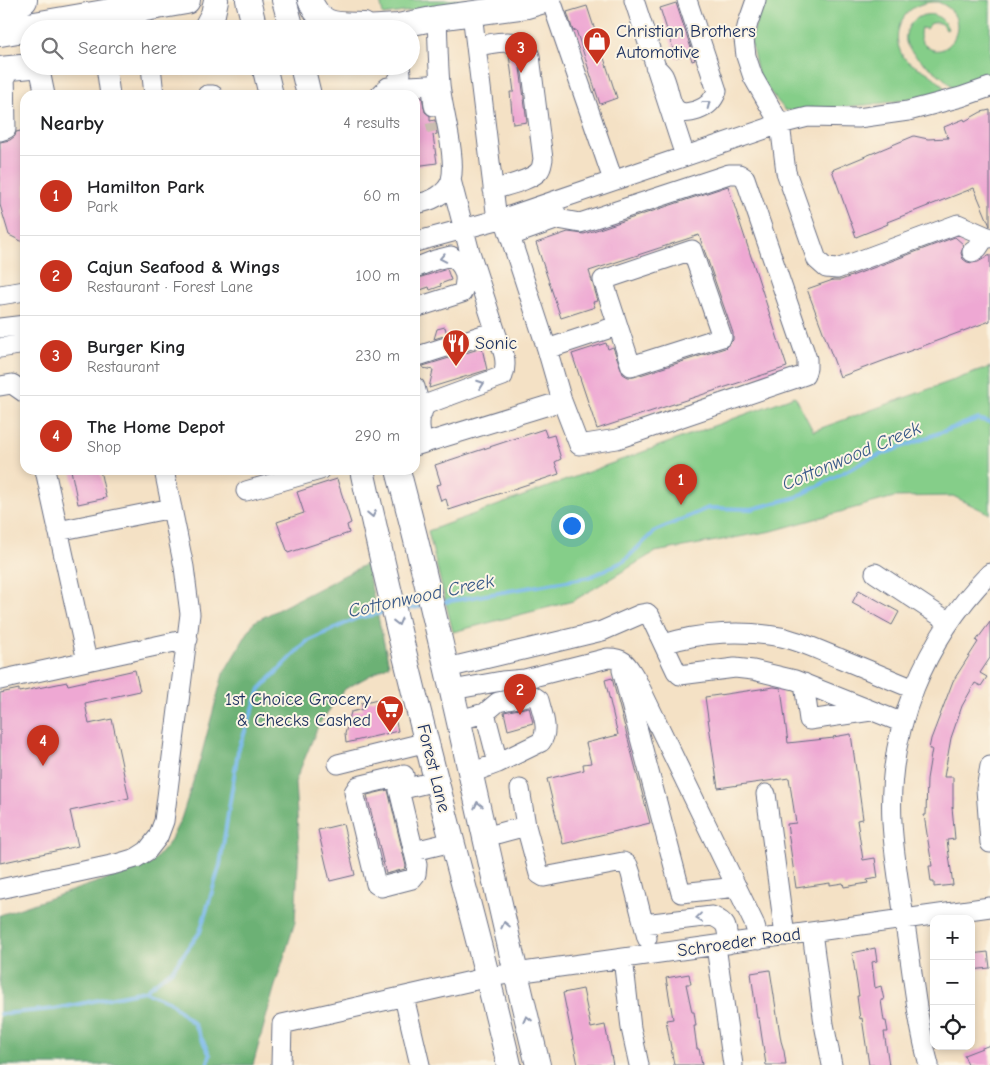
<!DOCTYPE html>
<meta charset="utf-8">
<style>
:root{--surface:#fff;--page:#f2f2f2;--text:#202124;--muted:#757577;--line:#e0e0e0;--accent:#c8321e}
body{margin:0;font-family:"Comic Neue",sans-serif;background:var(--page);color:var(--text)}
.controls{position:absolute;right:15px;bottom:15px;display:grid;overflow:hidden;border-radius:10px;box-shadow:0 2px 8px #0003}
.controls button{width:45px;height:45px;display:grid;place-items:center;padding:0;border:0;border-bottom:1px solid var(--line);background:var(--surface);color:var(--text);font:25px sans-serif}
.you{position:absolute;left:571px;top:525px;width:18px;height:18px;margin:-12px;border:4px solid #fff;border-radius:50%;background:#1a73e8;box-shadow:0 0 0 8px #1a73e833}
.badge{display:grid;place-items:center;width:32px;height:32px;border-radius:50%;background:var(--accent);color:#fff;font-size:16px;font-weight:700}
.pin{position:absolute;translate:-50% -41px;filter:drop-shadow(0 1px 2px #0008)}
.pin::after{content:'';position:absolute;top:26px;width:18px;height:15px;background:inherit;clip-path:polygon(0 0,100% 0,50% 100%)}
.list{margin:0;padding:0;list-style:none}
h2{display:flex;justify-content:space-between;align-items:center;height:65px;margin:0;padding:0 20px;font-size:21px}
h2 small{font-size:16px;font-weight:400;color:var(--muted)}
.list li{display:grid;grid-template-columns:32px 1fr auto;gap:15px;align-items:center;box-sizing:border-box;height:80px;padding:0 20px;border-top:1px solid var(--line)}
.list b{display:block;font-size:19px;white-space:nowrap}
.list p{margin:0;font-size:16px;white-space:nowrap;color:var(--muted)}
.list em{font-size:16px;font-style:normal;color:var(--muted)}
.icon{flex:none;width:28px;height:28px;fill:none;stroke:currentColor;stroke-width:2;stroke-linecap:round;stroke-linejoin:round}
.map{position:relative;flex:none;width:990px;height:1065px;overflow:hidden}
.search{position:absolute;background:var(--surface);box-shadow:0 2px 8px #0003;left:20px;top:20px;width:400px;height:55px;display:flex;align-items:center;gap:12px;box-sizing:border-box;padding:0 18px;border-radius:28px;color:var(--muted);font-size:19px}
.panel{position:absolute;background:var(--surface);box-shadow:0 2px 8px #0003;left:20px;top:90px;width:400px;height:385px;border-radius:15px}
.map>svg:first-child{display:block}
.green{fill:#85ce89;stroke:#507e74;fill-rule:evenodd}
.forest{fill:#6cb175;stroke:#44706a}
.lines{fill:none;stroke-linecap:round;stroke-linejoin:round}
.stream{stroke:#77b8eb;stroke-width:4}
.building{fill:#eea8d3}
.minor-tunnel{stroke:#c9bdb0;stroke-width:19;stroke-dasharray:19 9;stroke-linecap:butt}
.minor-casing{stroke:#676d82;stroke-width:21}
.major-casing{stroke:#676d82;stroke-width:26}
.highway-casing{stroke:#676d82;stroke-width:30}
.minor{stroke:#fff;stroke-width:19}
.major{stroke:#fff;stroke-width:24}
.highway{stroke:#fff;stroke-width:28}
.oneway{stroke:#8d97ae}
.labels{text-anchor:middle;stroke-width:4;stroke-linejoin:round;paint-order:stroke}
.poi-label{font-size:18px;fill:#1b2f5e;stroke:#fcf5e5;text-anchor:start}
.street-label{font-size:18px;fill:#1b2f5e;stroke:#fcf5e5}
.water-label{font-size:19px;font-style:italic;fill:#375888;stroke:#fcf5e5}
</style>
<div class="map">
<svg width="990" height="1065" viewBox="0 0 990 1065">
<rect width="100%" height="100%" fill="#fcf5e5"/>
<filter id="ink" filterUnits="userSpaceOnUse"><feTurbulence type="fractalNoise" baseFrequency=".02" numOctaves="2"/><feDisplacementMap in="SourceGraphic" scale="10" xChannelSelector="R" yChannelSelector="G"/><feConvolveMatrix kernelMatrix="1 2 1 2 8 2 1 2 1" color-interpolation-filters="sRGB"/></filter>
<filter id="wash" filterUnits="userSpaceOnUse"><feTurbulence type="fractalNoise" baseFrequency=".0096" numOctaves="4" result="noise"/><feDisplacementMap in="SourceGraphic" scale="20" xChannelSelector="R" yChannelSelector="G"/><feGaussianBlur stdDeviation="1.12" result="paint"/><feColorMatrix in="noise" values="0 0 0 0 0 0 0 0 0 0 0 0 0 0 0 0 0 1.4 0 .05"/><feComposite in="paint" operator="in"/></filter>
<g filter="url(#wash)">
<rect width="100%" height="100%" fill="#f4e1c5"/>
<path class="green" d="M380,0H487L383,15Z
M766,0H990V76C931,99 879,106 816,108C806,108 795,112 785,110L766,87L758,74L751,42L758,16ZM938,2C976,16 949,65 926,46C920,41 919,35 921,28L926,29L930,24C937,21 943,23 946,30L948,29C937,1 902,18 906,42C909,57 942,73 953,88L946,90C939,81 930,73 919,68C915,65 910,64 906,60C895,48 895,30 904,17C911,6 925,1 938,2Z
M990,367V514L953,496L894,497L772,531L655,552L573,601L453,632L428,531L795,396L813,431Z"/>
<path class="forest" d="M366,564L389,665L345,689L319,724L295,782L299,847L295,922L274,989L253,1065H0V915L151,864L169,843L181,819L200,760L223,674L254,622Z"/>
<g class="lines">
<path class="stream" d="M439,603L590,577L624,561L655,531L708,508L752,509L797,497L869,459L977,419L990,422
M402,610L424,606
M144,991L169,1001L194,1024L210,1055L207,1065
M0,1014L54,1009L144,991L172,970L200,932L220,865L238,751L260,689L306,642L357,618L387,612"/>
</g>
<g id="blocks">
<path class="building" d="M676,3L695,60L692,61L690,54L676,58L660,8Z
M587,6L617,98L600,104L576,30L573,31L567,12Z
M513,54L519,60L527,122L513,124L510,92H514L509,55Z
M415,97H422L425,112L430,116V121L435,120L437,134L433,135L437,163L415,166Z
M990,110V226L974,188L887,222L888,224L856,237L832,170L914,136L928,139L948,138L944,127L964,119L965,121L981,112Z
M25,130V243L9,235L0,205V142L10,140L15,136L16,132Z
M728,186L787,367L597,429L572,354L606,343L608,349L613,347L623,374L628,377H634L725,348L733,340V333L699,235L589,271L598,301L593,302L595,307L561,318L536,243L568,232L584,234Z
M955,237L964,245L961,253L963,259L967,262L972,263L978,262L990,255V321L840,377L807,289L833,280H841Z
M447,269L451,280L440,284L441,286L430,290L429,287L415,292V279Z
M445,327L447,335L434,339L437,329Z
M482,348L487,370L429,388L433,370L423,368V366Z
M544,429L547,437L554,435L561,459L555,462L559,474L449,510L446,499L441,501L436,485L441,484L435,465Z
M71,470H100L106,498L78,504Z
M337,479L351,523L347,525L349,533L288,553L277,522L304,513L297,492Z
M859,590L899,612L892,625L852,603Z
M990,622V658L980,673L987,677L981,686L975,683L962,706L951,738L944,777H953V808L952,807L955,839L947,840L953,885L934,887V882H931L929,866H932L924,815H926L927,779L932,749H929L931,739L953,681L978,642L976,641Z
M135,670L140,691L85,703L89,724L112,719L129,798L70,811L78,846L0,863V693L19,689V692L67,682L68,685Z
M612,678L650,823L563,844L547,779L584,770L583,764L591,763L586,743L618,735L605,680Z
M774,687L781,688L788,743L834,738L833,737L851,734L863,819L857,820L863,860L875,858L878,878L867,880L868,883L844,887L843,883L830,885V883L796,888L787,824L796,823L789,778L718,788L705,697Z
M390,696L398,731L346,743L345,734L351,712L363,709L361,703Z
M529,707L533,723L508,730L504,712Z
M388,790L406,866L405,869L386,874L367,795Z
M343,824L355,875L330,881L318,830Z
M875,948L877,961L872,962L875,988L881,986L884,1000H881L884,1021H886L888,1032H884L889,1065H869L862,1018L860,1019L857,996H859L852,953Z
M988,952L990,968L971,970V954Z
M770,970L781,1041L784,1051L786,1065H766L759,1018H757L751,973Z
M689,974L691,984H686L692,1012H694L696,1026H694L697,1049H699L702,1065H674L666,1020L673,1019L666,978Z
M583,989L591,1028L605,1025L613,1065H578L563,993Z
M990,1045V1065H968L964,1055Z"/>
</g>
</g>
<g filter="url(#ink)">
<use href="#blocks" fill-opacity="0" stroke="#676d82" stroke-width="1"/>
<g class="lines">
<path class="minor-tunnel" d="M435,122L437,131"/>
<g class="minor-casing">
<path id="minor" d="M551,0L613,180
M634,0L685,156
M756,0L748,23L744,39L746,56L753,77L780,124L786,172L817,260L826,268L837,269L958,224L990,238
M472,13L497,220
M476,46C494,44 522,34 530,56L543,159C542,163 542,168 539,171C532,180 505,186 493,190
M39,66L45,95
M106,66L110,95
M151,66L154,95
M655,66C657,69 661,72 663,75C673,94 666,121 698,110C708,106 713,101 717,91L687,0
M394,87L401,74L400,66
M207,95H213
M380,95L388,87L429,85L432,88L434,106
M0,131L6,129L5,68
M451,180L469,249L497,336
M415,204C429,202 447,195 451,180C457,157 442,109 440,84C438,62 438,40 437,18
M504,218L547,349L617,326
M510,236L558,219
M415,242L504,218L780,124L808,117L858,118L908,111L961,97L990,87
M692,250L722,337L631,366L603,280Z
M972,252L978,248L986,236
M415,268L435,260L451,256C464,265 469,277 462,293L415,308
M0,295L25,291
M0,328L25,325
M0,348L25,344
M547,349L562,401
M415,357L483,335L497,336C503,349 508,362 503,376L427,404C417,415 420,430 422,443
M0,386L12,384L25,393
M415,387L422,414
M415,446L562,401L579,445L617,439L805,375L807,368V359L745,178L739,174H729L580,223L558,219L552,202
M45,470L87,661
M246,491L320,470
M58,531L172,508
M875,573L949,622
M664,644C701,632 743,630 781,637C801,641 820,651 839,658C864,668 889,679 914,689
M447,668L602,631L641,614L647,613L650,616L676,671L680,675L735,668L753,670L795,680L903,723
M622,670L681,893L737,887
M0,680L188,639
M804,683L809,720L871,711
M452,690L502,681L525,679L608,658C626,658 627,665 636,679L754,923L759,940
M485,713L498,702L532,695L539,700C542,713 550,730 541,742L498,763
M459,720L485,713L498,763L471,773
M338,764L427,742
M990,766L986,789L990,843
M404,775L358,786L354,792L376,884L381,887L412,879L416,874L417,865L399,790L436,781
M520,789L526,826
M766,794L785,936
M485,837L526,826L539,874L544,877L623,862L628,865L631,874L647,938
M414,851L452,842
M0,889L116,864L136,858L147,851L158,837L164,821L190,614L184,567L164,470
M644,924L712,916C728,923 727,927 728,944
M812,932L824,1024L832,1065
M716,946L733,1065
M623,958L631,1028L639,1065
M404,997L420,1065
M281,1065L282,1024L489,977L516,973L990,907
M929,1065C917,1021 913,976 906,931C901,895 894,859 892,822C887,729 925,639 990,573"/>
</g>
<g class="major-casing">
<path id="major" d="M248,0L255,29
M284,0L292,29
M310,0C321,28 338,24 364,25
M205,29L213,14L216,0
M347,29L398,26L437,18L527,6L547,0
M264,66L271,95
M302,66L309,95
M0,69L31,66
M362,470C385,575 410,679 437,783C461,877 487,970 509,1065
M398,470C450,667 489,867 538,1065"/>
</g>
<g class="highway-casing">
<path id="highway" d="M0,6L23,0
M0,32L186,0"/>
</g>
<use href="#minor" class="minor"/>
<use href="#major" class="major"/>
<use href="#highway" class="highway"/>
</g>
<defs><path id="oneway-chevron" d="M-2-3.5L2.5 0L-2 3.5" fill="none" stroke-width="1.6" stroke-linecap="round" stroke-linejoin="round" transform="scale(1.25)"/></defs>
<g class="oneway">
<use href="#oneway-chevron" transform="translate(707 104) rotate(-37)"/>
<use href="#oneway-chevron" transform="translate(443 258) rotate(169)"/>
<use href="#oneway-chevron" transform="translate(481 384) rotate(-20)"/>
<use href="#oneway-chevron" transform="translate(372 514) rotate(78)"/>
<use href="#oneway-chevron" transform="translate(398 622) rotate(76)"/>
<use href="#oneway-chevron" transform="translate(478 805) rotate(-103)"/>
<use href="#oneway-chevron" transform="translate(699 918) rotate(173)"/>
<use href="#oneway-chevron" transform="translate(505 925) rotate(-103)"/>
<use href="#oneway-chevron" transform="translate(527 1019) rotate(-104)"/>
</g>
</g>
<defs>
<g id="shop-pin" transform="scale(1.4375)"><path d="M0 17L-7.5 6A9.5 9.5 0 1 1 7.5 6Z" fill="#c8321e" stroke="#fcf5e5"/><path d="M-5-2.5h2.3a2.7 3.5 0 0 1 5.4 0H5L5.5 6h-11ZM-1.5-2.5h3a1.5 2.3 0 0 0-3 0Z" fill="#fff"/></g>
<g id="restaurant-pin" transform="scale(1.4375)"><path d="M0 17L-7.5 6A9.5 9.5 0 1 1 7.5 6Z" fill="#c8321e" stroke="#fcf5e5"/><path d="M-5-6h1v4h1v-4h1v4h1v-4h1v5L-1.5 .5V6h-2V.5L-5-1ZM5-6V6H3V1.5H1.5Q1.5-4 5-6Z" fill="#fff"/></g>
<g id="supermarket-pin" transform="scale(1.4375)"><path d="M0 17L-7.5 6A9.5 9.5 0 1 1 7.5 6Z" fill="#c8321e" stroke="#fcf5e5"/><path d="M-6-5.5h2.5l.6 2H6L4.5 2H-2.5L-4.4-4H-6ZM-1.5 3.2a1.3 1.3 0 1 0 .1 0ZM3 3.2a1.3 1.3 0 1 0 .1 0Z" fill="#fff"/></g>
</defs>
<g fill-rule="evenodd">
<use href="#shop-pin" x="597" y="41"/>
<use href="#restaurant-pin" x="456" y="343"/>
<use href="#supermarket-pin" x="390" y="709"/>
</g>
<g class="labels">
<g class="poi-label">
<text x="616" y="37">Christian Brothers<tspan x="616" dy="21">Automotive</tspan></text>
<text x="475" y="349">Sonic</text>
<text x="371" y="705" text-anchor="end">1st Choice Grocery<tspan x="371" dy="21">&amp; Checks Cashed</tspan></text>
</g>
<g class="street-label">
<text transform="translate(434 768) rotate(76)" y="6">Forest Lane</text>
<text transform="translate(739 942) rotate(-8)" y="6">Schroeder Road</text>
</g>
<g class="water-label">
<text transform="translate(851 455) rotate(-23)" y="7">Cottonwood Creek</text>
<text transform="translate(421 595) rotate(-12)" y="7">Cottonwood Creek</text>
</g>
</g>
</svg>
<div class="controls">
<button>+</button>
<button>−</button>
<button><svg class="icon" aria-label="locate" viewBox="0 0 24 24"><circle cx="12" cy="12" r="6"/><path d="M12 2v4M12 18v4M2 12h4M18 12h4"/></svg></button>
</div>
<div class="you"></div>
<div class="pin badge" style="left:681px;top:505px">1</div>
<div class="pin badge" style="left:520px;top:715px">2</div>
<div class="pin badge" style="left:521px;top:73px">3</div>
<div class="pin badge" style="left:43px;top:766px">4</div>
<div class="search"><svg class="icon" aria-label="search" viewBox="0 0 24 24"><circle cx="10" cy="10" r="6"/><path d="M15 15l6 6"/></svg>Search here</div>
<section class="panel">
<h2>Nearby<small>4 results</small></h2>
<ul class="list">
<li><span class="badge">1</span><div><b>Hamilton Park</b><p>Park</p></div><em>60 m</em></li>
<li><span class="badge">2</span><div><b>Cajun Seafood &amp; Wings</b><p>Restaurant · Forest Lane</p></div><em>100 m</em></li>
<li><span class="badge">3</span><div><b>Burger King</b><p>Restaurant</p></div><em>230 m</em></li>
<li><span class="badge">4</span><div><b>The Home Depot</b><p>Shop</p></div><em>290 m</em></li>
</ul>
</section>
</div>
